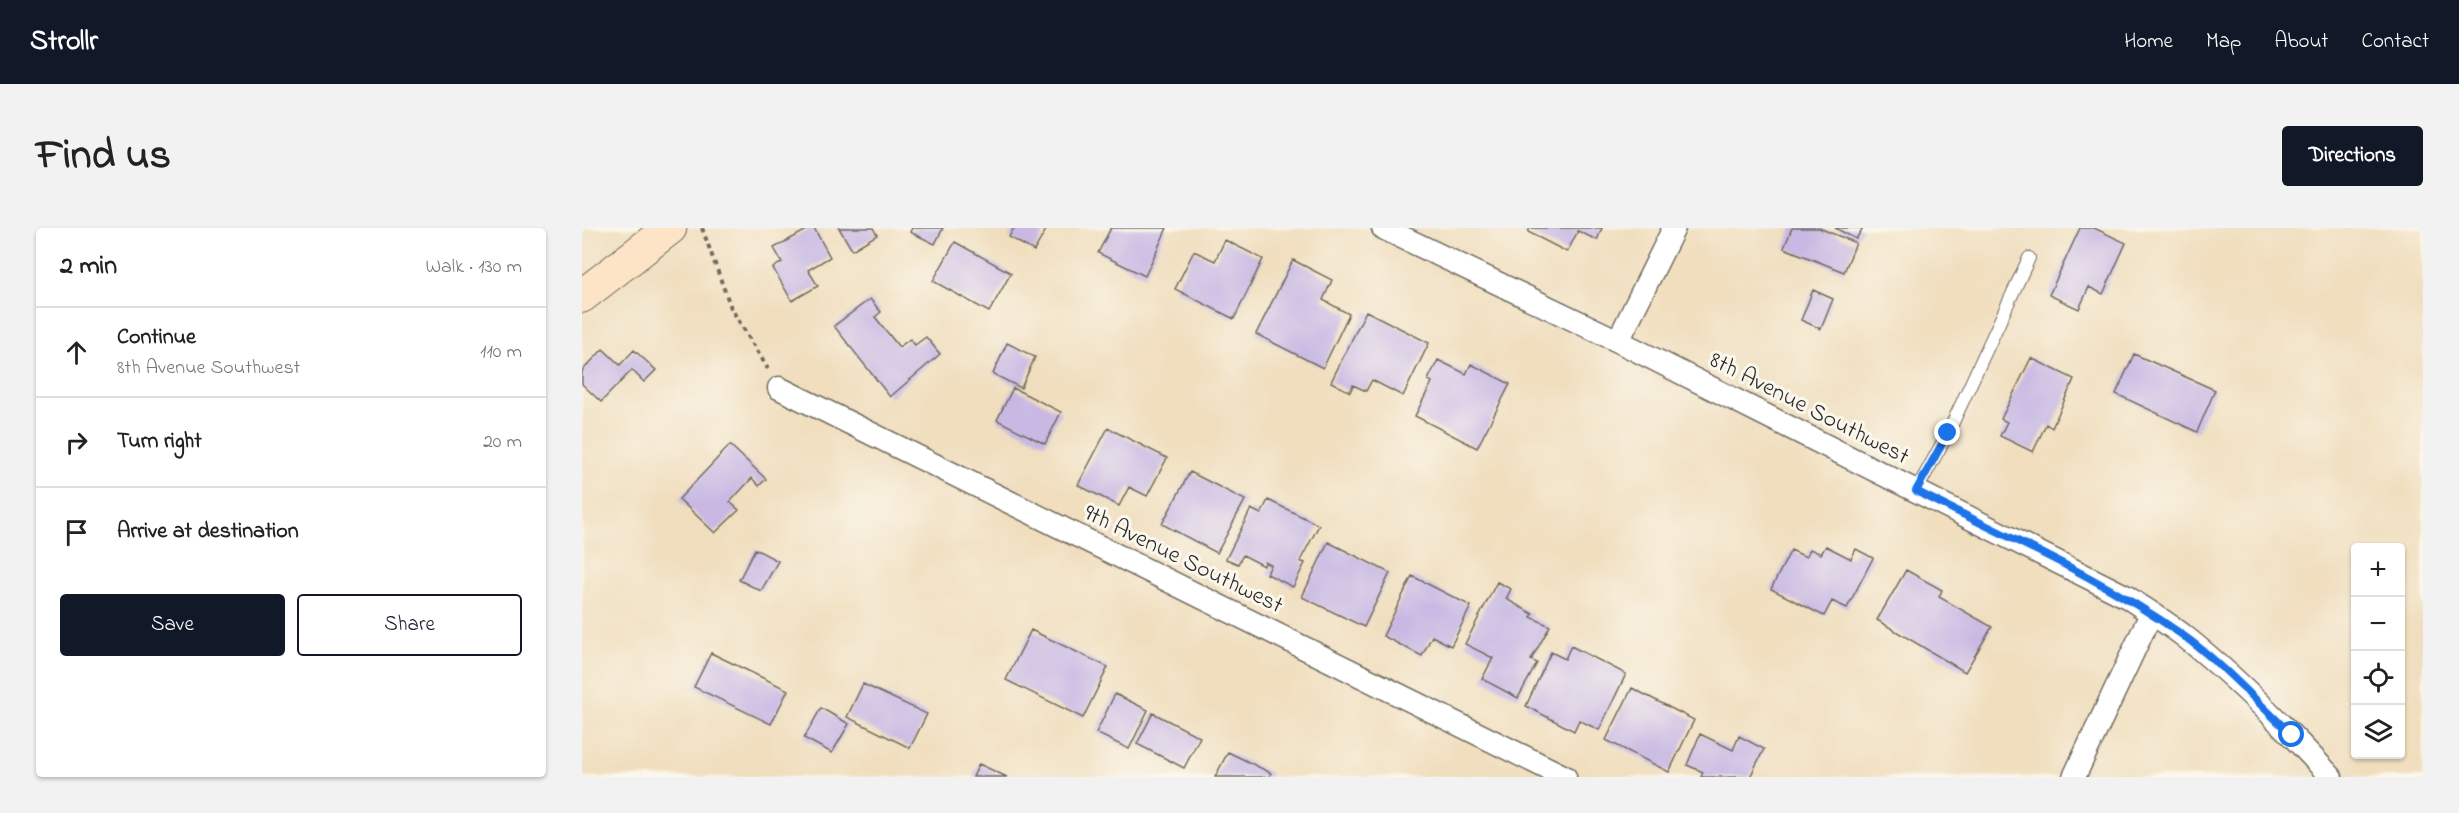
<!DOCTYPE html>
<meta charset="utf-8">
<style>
:root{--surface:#fff;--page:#f2f2f2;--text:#222;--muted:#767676;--line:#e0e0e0;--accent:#111827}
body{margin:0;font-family:"Indie Flower",sans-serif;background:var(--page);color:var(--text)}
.controls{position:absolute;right:18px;bottom:18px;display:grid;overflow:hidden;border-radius:6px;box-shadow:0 2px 4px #0004}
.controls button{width:54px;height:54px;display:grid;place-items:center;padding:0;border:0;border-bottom:2px solid var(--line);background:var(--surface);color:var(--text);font:30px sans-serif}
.stop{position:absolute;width:18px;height:18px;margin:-14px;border:4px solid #1a73e8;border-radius:50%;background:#fff}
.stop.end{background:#1a73e8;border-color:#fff;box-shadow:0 2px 6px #0008}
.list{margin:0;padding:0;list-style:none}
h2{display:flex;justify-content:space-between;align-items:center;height:78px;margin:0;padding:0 24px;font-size:26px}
h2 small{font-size:20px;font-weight:400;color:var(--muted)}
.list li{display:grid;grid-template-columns:39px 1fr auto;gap:18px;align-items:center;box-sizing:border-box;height:90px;padding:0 24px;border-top:2px solid var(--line)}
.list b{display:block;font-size:22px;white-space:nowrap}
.list p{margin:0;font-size:20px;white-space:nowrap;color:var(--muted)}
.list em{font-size:20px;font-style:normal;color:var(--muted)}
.actions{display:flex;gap:12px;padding:18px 24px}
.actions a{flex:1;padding:14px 0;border:2px solid var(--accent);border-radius:6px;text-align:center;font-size:21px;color:var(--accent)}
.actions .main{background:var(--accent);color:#fff}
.icon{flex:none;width:33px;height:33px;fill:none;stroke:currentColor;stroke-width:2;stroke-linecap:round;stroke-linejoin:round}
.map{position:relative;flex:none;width:1841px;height:549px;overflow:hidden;border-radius:6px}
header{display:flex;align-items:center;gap:36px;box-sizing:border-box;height:84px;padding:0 30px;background:var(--accent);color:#fff}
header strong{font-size:28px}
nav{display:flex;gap:33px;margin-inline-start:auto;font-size:21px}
.intro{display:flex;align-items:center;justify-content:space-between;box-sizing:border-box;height:144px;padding:0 36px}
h1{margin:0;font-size:42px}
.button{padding:15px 27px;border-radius:6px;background:var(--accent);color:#fff;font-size:21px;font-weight:700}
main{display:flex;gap:36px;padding:0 36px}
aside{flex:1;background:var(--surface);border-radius:6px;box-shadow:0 2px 4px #0004}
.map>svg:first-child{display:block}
.building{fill:#c8b8e3}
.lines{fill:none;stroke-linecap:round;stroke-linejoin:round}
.service-casing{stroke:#706a5e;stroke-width:14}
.minor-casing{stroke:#706a5e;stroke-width:25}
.secondary-casing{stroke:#706a5e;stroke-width:35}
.path{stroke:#706a5e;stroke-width:4;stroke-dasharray:4.5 4.5;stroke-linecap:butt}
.service{stroke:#fff;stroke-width:12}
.minor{stroke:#fff;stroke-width:22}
.secondary{stroke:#fee4c6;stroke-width:33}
.route{stroke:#1a73e8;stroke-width:8}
.labels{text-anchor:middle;stroke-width:6;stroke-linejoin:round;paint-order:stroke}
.street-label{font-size:24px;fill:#2b2b2b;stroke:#fbf7ec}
</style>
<header>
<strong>Strollr</strong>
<nav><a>Home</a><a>Map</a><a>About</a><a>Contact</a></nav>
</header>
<div class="intro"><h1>Find us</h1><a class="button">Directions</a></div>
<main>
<aside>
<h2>2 min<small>Walk · 130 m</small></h2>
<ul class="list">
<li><svg class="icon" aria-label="ahead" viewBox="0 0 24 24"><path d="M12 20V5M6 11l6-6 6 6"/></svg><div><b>Continue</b><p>8th Avenue Southwest</p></div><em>110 m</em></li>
<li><svg class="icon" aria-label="right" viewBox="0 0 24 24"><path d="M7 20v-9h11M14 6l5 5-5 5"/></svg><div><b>Turn right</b></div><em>20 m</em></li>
<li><svg class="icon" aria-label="arrive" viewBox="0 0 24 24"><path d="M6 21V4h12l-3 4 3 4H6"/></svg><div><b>Arrive at destination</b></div></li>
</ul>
<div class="actions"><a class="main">Save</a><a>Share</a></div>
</aside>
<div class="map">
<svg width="1841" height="549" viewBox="0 0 1841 549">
<rect width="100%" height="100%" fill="#fbf7ec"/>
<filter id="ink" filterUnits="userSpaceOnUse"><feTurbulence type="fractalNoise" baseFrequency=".0167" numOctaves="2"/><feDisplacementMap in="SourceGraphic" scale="12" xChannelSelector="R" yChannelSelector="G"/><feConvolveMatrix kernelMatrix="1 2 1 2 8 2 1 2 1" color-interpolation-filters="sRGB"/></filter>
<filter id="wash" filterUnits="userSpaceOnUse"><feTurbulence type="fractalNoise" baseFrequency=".008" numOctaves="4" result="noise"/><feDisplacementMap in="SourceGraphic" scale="24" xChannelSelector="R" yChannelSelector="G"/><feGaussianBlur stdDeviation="1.35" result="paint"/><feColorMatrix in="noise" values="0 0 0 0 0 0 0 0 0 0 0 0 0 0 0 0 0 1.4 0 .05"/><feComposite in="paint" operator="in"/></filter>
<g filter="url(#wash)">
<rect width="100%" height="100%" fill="#f0debe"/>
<g id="blocks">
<path class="building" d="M228,0H232L248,29L226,42L236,58L210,73L191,40L200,34L192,20Z
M257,0H291L295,7L270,22Z
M330,0H361L353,16L328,4Z
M432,0H465L452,23L427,9Z
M529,0H585L563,48L516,25Z
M948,0H1020L1015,12L996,3L985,24L946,4Z
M1210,0H1237L1274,15L1262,44L1202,20Z
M1253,0H1281L1274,11Z
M1498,0H1512L1544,15L1521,66L1507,59L1497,81L1467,67Z
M643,12L681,31L652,91L593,61L612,23L633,33Z
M373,14L429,45L407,84L351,53Z
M711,32L750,52L741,72L767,86L741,140L674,106Z
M1231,62L1251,71L1239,101L1219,92Z
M288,71L299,84L293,89L317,119L328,111L333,117L344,109L358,126L308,169L252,98Z
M784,83L847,115L821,168L790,152L784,163L771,157L768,164L749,154Z
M425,115L453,129L439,160L411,146Z
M21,121L38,137L52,122L74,142L62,154L50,142L19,174L0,156V143Z
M1552,126L1633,162L1615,204L1534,166Z
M1449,130L1492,151L1470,200L1464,196L1451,224L1418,208L1425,194L1419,191Z
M856,132L884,146L889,136L928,156L895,220L833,188L850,154L846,152Z
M431,160L479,184L463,216L415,192Z
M526,200L585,230L565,268L547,259L537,278L496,257Z
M148,217L184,251L177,258L170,250L148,274L157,282L133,305L97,271Z
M608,244L663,272L635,325L580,296Z
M686,272L737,297L718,333L723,335L711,359L685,346L689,337L683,334L682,338L661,327L656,336L644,331L669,281L679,286Z
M746,314L808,345L782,399L720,369Z
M1244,318L1269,331L1274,321L1291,330L1265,380L1250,373L1242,388L1189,361L1209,322L1224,329L1228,321L1239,326Z
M173,321L196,333L179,363L157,352Z
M1324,342L1360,362L1357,369L1410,399L1383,444L1295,392Z
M830,348L889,378L869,418L850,408L840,428L801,408Z
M915,354L929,361L924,371L951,386L949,389L968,398L949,432L955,435L936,470L900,451L911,430L883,416Z
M449,402L526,439L501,490L424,452Z
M989,418L1044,446L1017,502L997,492L992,503L944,478L969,424L983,431Z
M129,425L206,462L189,496L112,459Z
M281,456L345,486L328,520L265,489Z
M1050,460L1112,492L1087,544L1024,512Z
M533,466L566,482L547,521L514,505Z
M239,480L267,496L250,525L222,510Z
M571,485L618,509L602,540L555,516Z
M1118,506L1151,522L1157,508L1182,521L1168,549H1119L1121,544L1105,537Z
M646,524L689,545L687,549H633Z
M397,536L425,549H391Z"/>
</g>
</g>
<g filter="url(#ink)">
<use href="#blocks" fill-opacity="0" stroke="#706a5e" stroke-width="1.5"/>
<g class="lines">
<g class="service-casing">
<path id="service" d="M1334,263L1366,205L1447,30"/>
</g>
<g class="minor-casing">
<path id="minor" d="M801,0L1036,113L1545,369C1564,382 1584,394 1602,408C1655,450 1703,499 1749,549
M1036,113L1092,0
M197,160L983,549
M1492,549L1569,386"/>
</g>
<g class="secondary-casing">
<path id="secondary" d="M0,68L88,0"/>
</g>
<path class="path" d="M120,0L149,80L186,141"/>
<use href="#service" class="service"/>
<use href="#minor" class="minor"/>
<use href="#secondary" class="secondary"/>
</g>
</g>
<g class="lines" filter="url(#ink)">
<path class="route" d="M1366,205L1334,263C1423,308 1517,348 1599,406C1639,434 1674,473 1710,507"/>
</g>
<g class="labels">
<g class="street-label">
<text transform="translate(1228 179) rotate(27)" y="8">8th Avenue Southwest</text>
<text transform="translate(602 330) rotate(26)" y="8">9th Avenue Southwest</text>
</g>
</g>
</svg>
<div class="controls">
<button>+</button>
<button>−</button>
<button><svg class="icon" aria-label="locate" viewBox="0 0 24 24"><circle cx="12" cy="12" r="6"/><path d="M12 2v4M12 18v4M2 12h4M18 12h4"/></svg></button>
<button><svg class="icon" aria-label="layers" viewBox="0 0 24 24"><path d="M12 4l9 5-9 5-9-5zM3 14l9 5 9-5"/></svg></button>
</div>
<div class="stop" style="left:1710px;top:507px"></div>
<div class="stop end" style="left:1366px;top:205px"></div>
</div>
</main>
